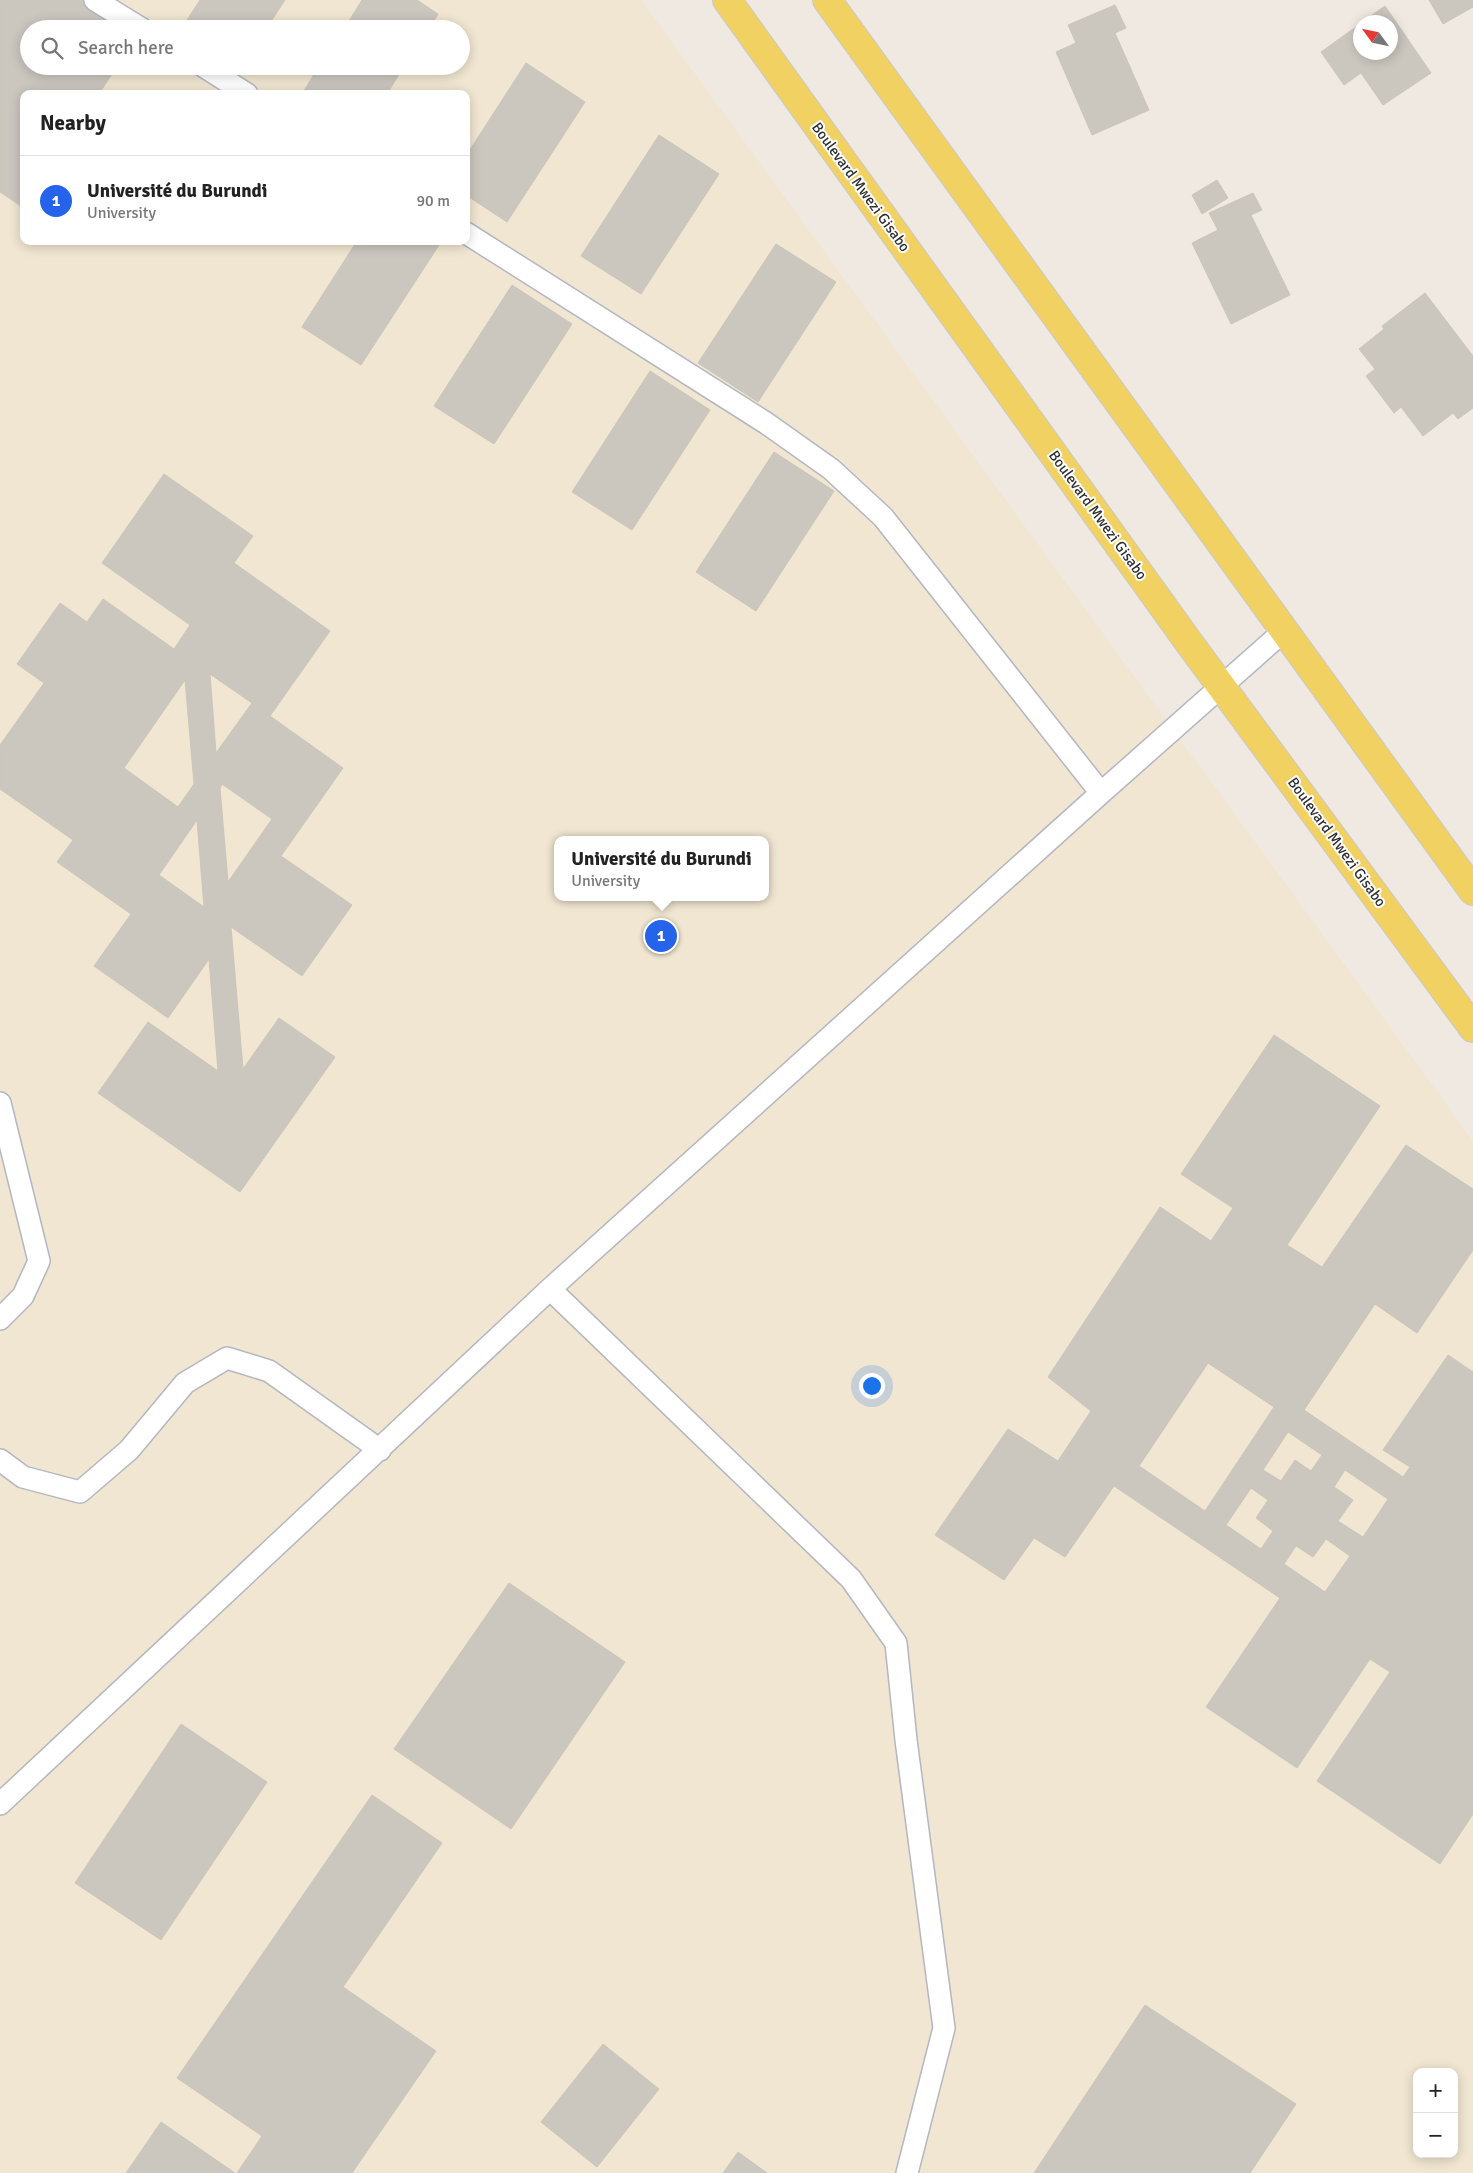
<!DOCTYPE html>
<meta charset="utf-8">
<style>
:root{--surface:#fff;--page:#f2f2f2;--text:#222;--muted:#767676;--line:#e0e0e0;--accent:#2563eb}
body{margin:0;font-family:Signika,sans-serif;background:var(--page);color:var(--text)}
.controls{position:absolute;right:15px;bottom:15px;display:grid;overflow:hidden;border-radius:10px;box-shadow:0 2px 12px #0003}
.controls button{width:45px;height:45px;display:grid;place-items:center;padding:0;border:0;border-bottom:1px solid var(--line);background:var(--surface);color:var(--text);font:25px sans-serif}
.compass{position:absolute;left:1353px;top:15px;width:45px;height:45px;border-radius:50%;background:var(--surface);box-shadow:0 2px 12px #0003;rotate:303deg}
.you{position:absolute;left:871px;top:1385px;width:18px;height:18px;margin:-12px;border:4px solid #fff;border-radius:50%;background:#1a73e8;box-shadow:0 0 0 8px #1a73e833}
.badge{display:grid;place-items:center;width:32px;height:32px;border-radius:50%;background:var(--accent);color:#fff;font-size:16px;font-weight:700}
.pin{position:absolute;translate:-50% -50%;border:2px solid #fff;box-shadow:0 1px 5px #0006}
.popup{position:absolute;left:554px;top:836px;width:215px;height:65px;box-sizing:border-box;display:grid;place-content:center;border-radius:10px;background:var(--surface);filter:drop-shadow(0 1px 4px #0005);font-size:16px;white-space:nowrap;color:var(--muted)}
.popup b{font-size:19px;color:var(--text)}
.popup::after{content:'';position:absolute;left:50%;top:100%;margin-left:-10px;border:10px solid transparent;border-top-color:var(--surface)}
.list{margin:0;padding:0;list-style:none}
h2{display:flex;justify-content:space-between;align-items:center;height:65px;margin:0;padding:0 20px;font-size:21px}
h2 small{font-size:16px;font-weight:400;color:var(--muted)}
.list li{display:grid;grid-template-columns:32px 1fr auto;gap:15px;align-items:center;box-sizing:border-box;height:90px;padding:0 20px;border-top:1px solid var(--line)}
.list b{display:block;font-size:19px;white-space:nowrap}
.list p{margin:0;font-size:16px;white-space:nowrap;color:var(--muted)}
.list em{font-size:16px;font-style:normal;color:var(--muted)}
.icon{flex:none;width:28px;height:28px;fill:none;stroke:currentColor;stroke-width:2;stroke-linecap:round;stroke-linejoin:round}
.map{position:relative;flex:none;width:1473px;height:2173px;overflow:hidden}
.search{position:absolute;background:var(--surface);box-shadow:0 2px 12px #0003;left:20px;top:20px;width:450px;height:55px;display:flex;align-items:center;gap:12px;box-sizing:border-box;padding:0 18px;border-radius:28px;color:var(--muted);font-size:19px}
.panel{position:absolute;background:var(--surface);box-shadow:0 2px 12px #0003;left:20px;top:90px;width:450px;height:155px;border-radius:10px}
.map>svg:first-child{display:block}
.education{fill:#f0e6d1;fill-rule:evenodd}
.building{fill:#cbc7bf;stroke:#cbc5ba;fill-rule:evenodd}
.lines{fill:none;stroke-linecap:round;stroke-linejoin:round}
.service-casing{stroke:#b4b7c1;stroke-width:24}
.primary-casing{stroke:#c9c9c9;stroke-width:30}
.service{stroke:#fff;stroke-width:21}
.primary{stroke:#f2d163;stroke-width:28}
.labels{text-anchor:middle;stroke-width:4;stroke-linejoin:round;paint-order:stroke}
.street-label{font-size:15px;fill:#2e2e2e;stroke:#fff}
</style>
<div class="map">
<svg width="1473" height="2173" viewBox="0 0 1473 2173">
<rect width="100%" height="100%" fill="#efe9e1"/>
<path class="education" d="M0,0H641L1473,1141V2173H0ZM29,29H461V66H29ZM24,94H466V241H24ZM557,840H765V897H557ZM1417,2072H1454V2154H1417Z"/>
<path class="building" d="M0,0H88L134,29H29V66H117L99,94H24V208L0,192Z
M200,0H285L266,29H199L187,20Z
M362,0H417L438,14L429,29H344Z
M1429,0H1473V7L1443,24Z
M1115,5L1126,28L1115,33L1149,110L1092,135L1056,52L1076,43L1068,25Z
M1385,6L1431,73L1383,105L1361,73L1344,85L1321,52L1360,24V52H1390V22H1362Z
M526,63L585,102L507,222L466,195V156Z
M319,66H404L387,94H302Z
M659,135L719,174L641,294L581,256Z
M1217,180L1228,198L1202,214L1192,195Z
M1253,193L1262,210L1251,215L1290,295L1231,324L1192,243L1218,230L1209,213Z
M357,241H433L439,245L361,365L302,327Z
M776,244L836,282L758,402L698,363Z
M512,285L572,324L494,444L434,406Z
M1425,293L1473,356V408L1458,419L1453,413L1423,436L1401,407L1394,413L1366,376L1375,369L1359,349L1384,329L1382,326Z
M650,371L710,410L632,530L572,492Z
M774,452L834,491L756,611L696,572Z
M164,474L253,536L234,563L330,631L270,716L343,768L281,856L352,905L302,976L231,927L243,1069L279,1018L335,1057L240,1192L98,1093L148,1022L218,1071L209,959L168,1018L94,966L131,914L57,862L73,840L0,789V745L44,683L17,664L60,603L87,622L103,599L174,649L190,625L102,563ZM210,674L252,703L216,753ZM185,680L194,784L178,807L124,768ZM222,784L272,819L228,882L220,788ZM197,820L204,907L159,875Z
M1274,1035L1380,1106L1287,1245L1322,1267L1406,1145L1473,1189V1250L1417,1333L1375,1304L1304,1410L1403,1477L1410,1467L1383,1450L1448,1355L1473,1372V1814L1440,1864L1317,1781L1390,1672L1370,1659L1297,1768L1206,1707L1280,1598L1114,1486L1065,1557L1034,1538L1004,1580L935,1535L1008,1429L1058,1461L1091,1411L1048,1377L1160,1207L1211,1241L1233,1208L1181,1174ZM1208,1363L1274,1407L1205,1511L1139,1466ZM1288,1432L1322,1455L1311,1471L1295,1460L1281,1481L1263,1470ZM1345,1470L1388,1499L1363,1537L1338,1521L1353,1500L1334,1487ZM1251,1488L1268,1500L1256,1518L1273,1531L1261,1549L1226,1525ZM1326,1539L1350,1556L1325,1592L1284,1564L1296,1546L1313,1557Z
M509,1583L625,1662L511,1829L394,1749Z
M181,1724L267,1782L161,1940L75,1883Z
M372,1795L442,1843L343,1987L436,2051L352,2173H237L262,2136L177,2078Z
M1145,2005L1296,2104L1250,2173H1034Z
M603,2044L659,2089L597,2167L541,2122Z
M161,2122L235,2173H126Z
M738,2152L767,2173H723Z"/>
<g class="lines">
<g class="service-casing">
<path id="service" d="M95,0L142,29
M203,66L247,94
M466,233L766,423L831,469L883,517L1101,793
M0,1103L39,1261L23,1296L0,1319
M550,1289L851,1579L896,1643L906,1740L944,2028L907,2173
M0,1460L23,1477L80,1492L129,1450L185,1383L227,1358L269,1371L380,1450
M0,1804L550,1289L1101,793L1285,630"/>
</g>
<g class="primary-casing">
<path id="primary" d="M727,0L1190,644L1473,1028
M827,0L1473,891"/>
</g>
<use href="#service" class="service"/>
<use href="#primary" class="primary"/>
</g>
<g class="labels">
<g class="street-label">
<text transform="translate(861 187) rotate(54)" y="5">Boulevard Mwezi Gisabo</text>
<text transform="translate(1098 515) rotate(54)" y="5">Boulevard Mwezi Gisabo</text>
<text transform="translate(1337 842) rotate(54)" y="5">Boulevard Mwezi Gisabo</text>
</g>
</g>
</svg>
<div class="controls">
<button>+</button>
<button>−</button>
</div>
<svg class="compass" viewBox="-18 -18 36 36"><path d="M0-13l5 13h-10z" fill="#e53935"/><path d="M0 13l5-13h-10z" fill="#767676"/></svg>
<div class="you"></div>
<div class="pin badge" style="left:661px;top:936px">1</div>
<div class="popup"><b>Université du Burundi</b>University</div>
<div class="search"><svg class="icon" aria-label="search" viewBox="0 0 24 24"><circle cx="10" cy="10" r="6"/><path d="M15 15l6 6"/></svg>Search here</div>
<section class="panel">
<h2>Nearby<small></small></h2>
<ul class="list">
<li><span class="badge">1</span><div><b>Université du Burundi</b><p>University</p></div><em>90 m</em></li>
</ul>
</section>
</div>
